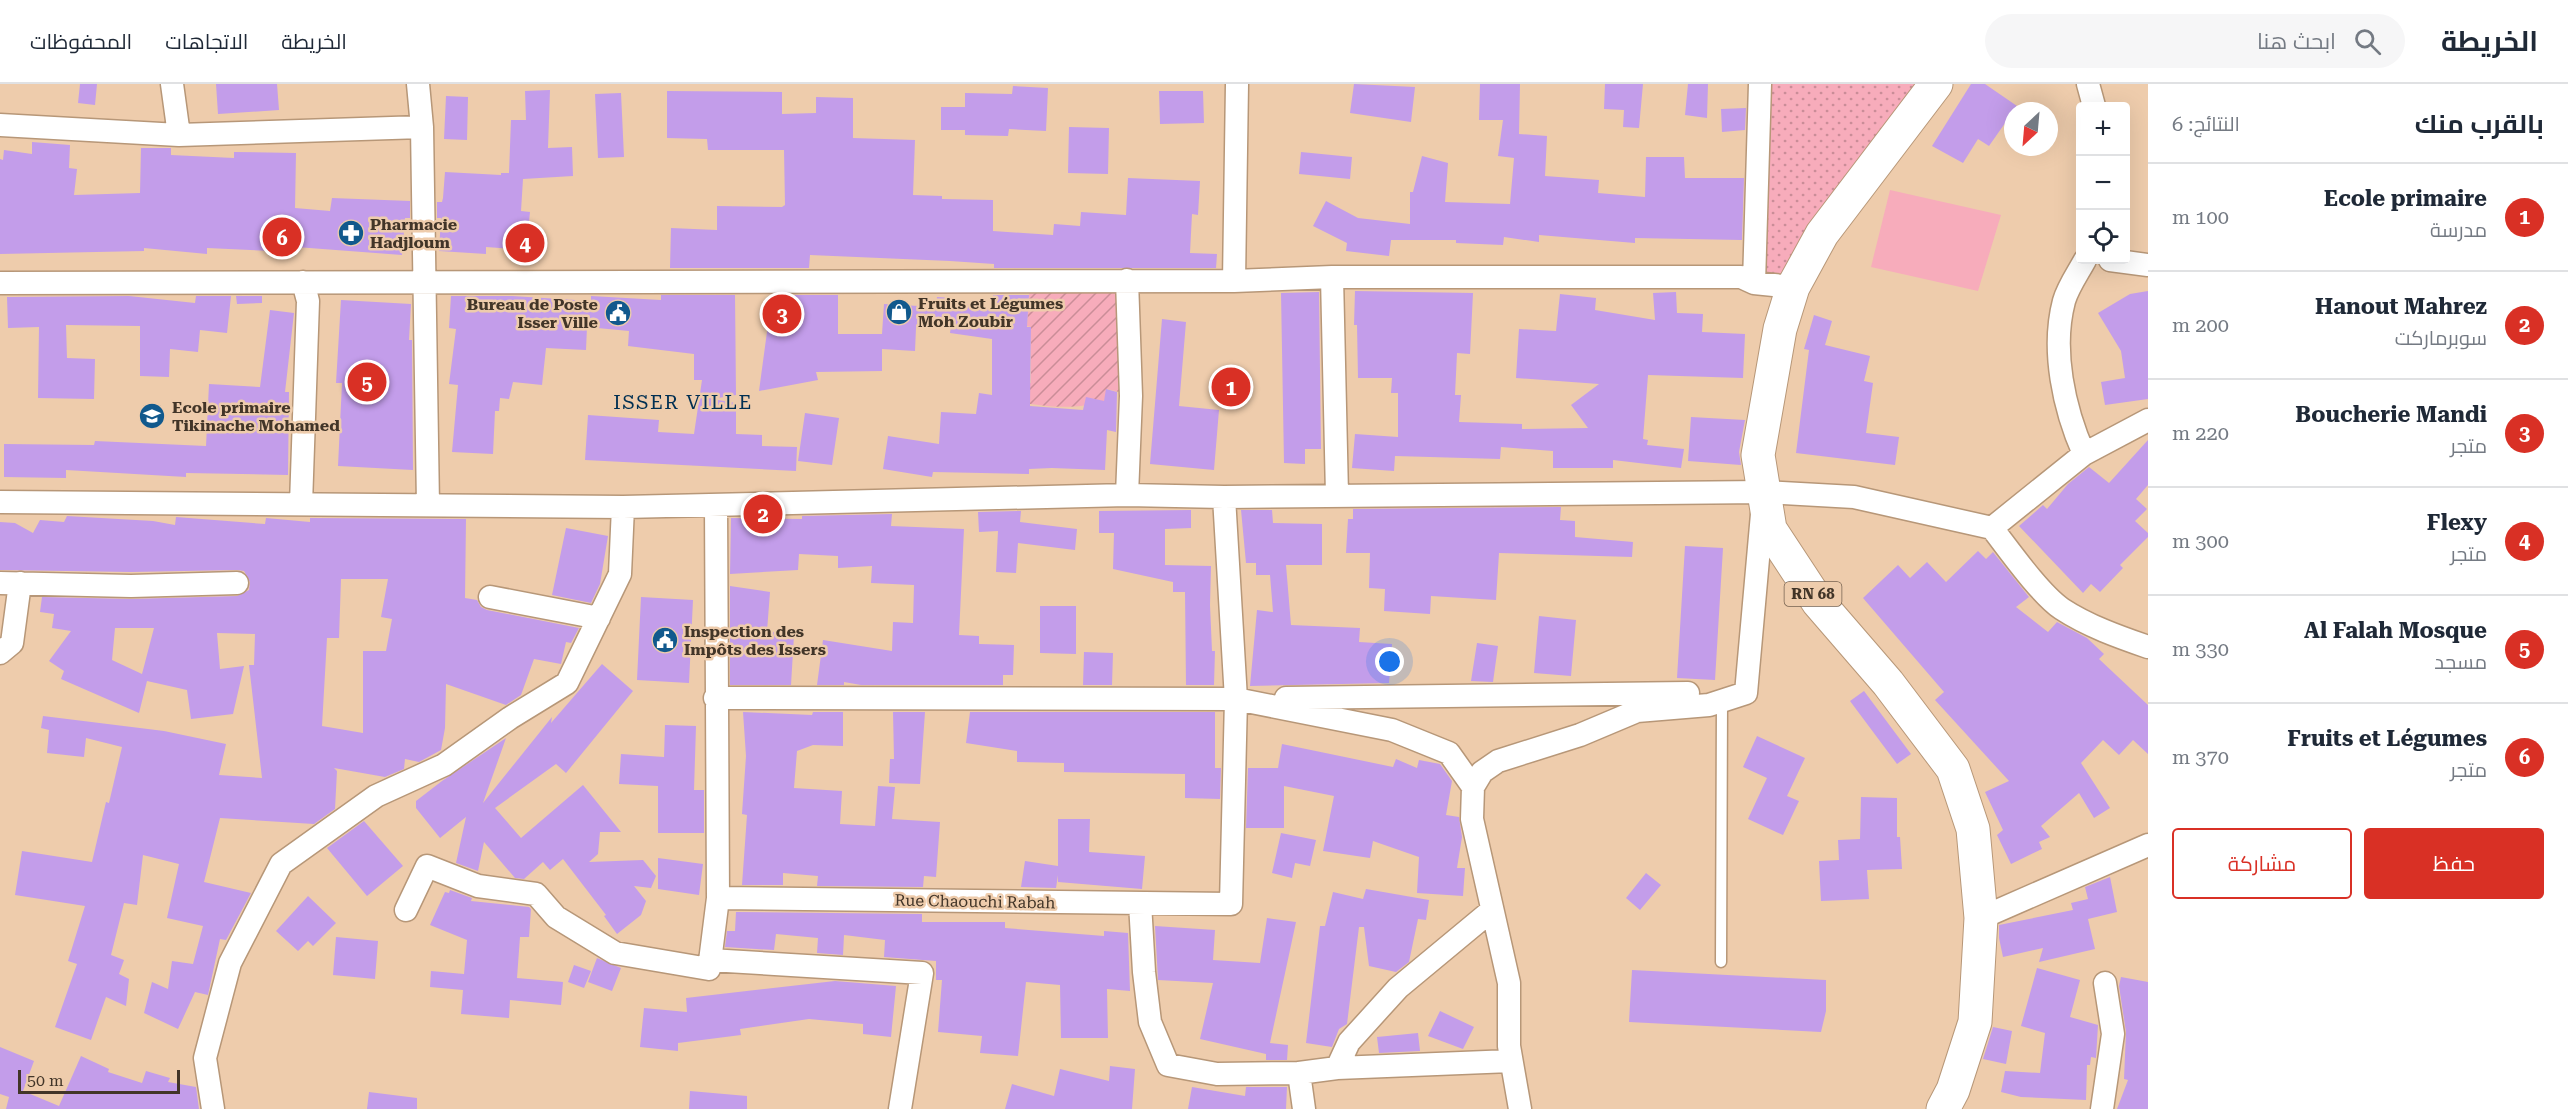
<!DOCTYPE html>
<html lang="ar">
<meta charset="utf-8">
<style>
:root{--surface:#fff;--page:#f6f6f7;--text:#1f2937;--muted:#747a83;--line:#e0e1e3;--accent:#d93025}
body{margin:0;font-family:"Roboto Serif",Cairo,serif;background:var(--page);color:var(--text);direction:rtl}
.controls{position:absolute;right:18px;top:18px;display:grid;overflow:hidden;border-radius:6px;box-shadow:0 6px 24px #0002}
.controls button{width:54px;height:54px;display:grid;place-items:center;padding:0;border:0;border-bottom:2px solid var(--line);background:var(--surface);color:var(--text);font:30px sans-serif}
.compass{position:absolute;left:2004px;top:18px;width:54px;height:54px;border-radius:50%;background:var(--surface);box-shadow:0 6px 24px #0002;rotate:206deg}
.scale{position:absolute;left:18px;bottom:15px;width:162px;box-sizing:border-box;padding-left:6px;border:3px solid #423528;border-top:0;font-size:16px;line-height:21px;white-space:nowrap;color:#423528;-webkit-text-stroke:4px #eeccac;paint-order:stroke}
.you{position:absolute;left:1390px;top:578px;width:21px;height:21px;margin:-15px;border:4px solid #fff;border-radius:50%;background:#1a73e8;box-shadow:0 0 0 9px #1a73e833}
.badge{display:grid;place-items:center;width:39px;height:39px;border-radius:50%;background:var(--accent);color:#fff;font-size:20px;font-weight:700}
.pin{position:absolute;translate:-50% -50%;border:3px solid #fff;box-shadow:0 2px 6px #0006}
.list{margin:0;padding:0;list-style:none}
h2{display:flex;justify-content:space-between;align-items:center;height:78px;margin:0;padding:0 24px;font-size:26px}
h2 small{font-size:20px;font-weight:400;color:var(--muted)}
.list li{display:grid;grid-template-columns:39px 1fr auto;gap:18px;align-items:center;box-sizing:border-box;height:108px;padding:0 24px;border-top:2px solid var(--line)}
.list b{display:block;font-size:22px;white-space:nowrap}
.list p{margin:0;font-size:20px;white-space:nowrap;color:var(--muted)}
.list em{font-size:20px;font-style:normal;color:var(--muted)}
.actions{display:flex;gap:12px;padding:18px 24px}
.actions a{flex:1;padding:14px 0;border:2px solid var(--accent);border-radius:6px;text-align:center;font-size:21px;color:var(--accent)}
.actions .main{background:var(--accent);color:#fff}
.icon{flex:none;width:33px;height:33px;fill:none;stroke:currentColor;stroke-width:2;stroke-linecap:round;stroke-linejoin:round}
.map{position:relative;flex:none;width:2148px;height:1025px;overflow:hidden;direction:ltr}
header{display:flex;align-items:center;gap:36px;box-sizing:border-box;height:84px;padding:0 30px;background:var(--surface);border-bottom:2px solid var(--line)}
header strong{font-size:28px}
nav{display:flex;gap:33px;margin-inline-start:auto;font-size:21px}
.search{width:420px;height:54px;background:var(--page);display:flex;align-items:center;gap:15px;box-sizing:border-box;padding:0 21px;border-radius:33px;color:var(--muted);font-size:22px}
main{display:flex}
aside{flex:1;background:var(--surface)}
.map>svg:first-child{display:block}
.park{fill:url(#park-dots)}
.garden{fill:url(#garden-furrows)}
.pitch{fill:#f7acbb}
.building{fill:#c39dea;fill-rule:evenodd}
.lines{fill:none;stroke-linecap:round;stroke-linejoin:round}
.lane-casing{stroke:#b79778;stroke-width:13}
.street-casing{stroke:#b79778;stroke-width:25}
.primary-casing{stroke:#b79778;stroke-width:35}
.lane{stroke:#fff;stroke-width:10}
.street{stroke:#fff;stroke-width:22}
.primary{stroke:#fff;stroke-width:33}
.labels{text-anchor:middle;stroke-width:5;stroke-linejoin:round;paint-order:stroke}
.shield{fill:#eeccac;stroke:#766250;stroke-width:1.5}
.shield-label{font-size:15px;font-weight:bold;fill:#423528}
.poi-label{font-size:16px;font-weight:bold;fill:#423528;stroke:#eeccac;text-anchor:start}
.street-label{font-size:16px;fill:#423528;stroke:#eeccac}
.quarter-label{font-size:20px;letter-spacing:1.5px;fill:#002f52;stroke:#eeccac}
</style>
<header>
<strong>الخريطة</strong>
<div class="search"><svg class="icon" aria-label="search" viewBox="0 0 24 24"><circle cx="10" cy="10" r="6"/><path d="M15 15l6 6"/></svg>ابحث هنا</div>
<nav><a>الخريطة</a><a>الاتجاهات</a><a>المحفوظات</a></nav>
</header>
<main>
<aside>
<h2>بالقرب منك<small>النتائج: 6</small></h2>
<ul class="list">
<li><span class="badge">1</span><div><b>Ecole primaire</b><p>مدرسة</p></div><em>100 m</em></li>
<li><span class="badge">2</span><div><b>Hanout Mahrez</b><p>سوبرماركت</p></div><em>200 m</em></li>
<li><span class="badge">3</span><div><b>Boucherie Mandi</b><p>متجر</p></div><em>220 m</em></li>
<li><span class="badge">4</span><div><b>Flexy</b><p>متجر</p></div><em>300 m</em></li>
<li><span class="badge">5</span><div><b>Al Falah Mosque</b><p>مسجد</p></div><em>330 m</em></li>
<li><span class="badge">6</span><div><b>Fruits et Légumes</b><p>متجر</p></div><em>370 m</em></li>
</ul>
<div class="actions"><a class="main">حفظ</a><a>مشاركة</a></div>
</aside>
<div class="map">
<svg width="2148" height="1025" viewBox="0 0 2148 1025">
<defs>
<pattern id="park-dots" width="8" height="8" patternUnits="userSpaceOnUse" patternTransform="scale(1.5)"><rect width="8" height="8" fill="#f7acbb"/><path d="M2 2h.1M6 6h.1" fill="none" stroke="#ca8d98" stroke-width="1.8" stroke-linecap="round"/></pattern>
<pattern id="garden-furrows" width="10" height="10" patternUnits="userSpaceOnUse" patternTransform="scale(1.5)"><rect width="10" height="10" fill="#f7acbb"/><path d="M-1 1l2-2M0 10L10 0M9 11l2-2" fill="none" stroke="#ca8d98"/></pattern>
</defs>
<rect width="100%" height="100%" fill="#eeccac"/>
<path class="park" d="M1769,0H1936L1793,203L1754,199Z"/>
<path class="garden" d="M1030,196H1127V310L1107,305L1104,317C1072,327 1046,322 1016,318L1018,299H1031V243L1027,242Z"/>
<path class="pitch" d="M1890,106L2001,131L1978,207L1871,183Z"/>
<path class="building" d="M80,0H97L95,21L78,19Z
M216,0H277L279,26L218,30Z
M1354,0L1415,3L1411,38L1350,29Z
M1480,0H1520L1519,50L1547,52L1545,92L1599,96L1598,109L1645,113L1646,73H1684L1685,94H1744L1742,156L1635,154V159L1539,151V158L1504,153L1503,161L1456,159V156H1391L1389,172L1346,167L1347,159L1313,142L1326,117L1358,134L1410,140V108H1413L1422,72L1448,79L1445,118L1510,120L1514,74L1498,72L1503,36H1479Z
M1605,0H1643L1639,44L1623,43L1624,26L1604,25Z
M1688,0H1708L1707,34L1685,31Z
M1971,0H1985L2017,22L1989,62L1978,55L1963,79L1932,62Z
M1013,2L1048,4L1046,47L1009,45L1008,52L965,51V46H941V23H965V9L1012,10Z
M550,6L548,64L572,63L573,92L523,95L521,127L530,128L528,147L543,148L542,167L486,163V170L439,167L441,134H437V118H442L443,114L445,88L501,91V89H509L511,36H526L525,7Z
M667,7L782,8V30L816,29V13L853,14V54L915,56L913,111L942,112V115L993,116V147L1053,151L1054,140L1080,142L1081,128L1126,131L1128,94L1200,97L1198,131L1192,130L1190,169L1217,170L1216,184H994V180L950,177L810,171L809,184H670L671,144L717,146V122L782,123L785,121L784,66H708L707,55L667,54Z
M1159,7H1203L1204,39L1160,40Z
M621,9L624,73L598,74L595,10Z
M446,12L468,13L467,56L444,55Z
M1746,24L1745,46L1722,48L1721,25Z
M1069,43L1109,44L1108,90L1068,89Z
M32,58L70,61L69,84L77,85L74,111L140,109L141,64H171V71L234,74V68L296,69L295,124L330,127L332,114L410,117V134H405L402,171L296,163L295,168L207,164V170L144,164V167L0,170V75L3,76L4,66L32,70Z
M1301,68L1352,73L1350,95L1299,90Z
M1355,207L1473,209L1470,270L1457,269L1455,311H1461L1459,338L1522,340V345L1588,344L1571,321L1599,300L1516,294L1519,245L1556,247L1560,210L1596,214L1595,226L1655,236L1653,209L1676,208L1677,229L1703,230L1702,248L1745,250L1743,294L1648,291L1643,355L1648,356L1647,361L1684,365L1681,384L1613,376V384H1553V367L1501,363L1500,375L1395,372L1394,387L1352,384L1355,350L1398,353V309H1391L1392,294H1358L1357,241H1354Z
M2148,207V315L2105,321L2101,298L2125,294L2121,267L2098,229L2130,210Z
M1319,208L1321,365H1305V380L1284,379L1281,209Z
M661,211H735L736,311L712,315L736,319V350L762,351V362L797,363L796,387L585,376L588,331L659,336L658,348L694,350L702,296H694V270L628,262L629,247L587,243L586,266L546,264L542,301L513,298L509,315L500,314L499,327H495L493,370L452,368L458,301L449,300L456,245L449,244L451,212H512L591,217V212L661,216Z
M772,211H838V250H882L884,220L936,223L937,213L953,214V218L992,224L993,211H1029L1027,243H1031L1030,322L1083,326L1086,313L1104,317L1106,305L1117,308L1116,348L1107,346L1105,386L1052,384L1029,385V390L933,388L932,393L883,385L888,352L939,360L941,328L976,330L979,309L992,311V255L950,249L951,242L916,244L915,267L882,265V287L816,288L818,296L759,307Z
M129,212L195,219L196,212H231L227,249L200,246L198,268L170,265L169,293L140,292V242L66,241L67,274L95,275L94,315L38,314L39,243L8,244L7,213Z
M236,212H262V219L237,220Z
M341,216L411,220L409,256H412L413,386L338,382L342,299H336Z
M270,226L294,229L285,308H289L288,391L186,389V393L66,386V394L4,393V360L94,361L95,357L206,362L209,300L260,303Z
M1814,231L1832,237L1825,261L1870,272L1864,297L1873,299L1866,349L1899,353L1895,381L1796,369L1809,266L1804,265Z
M1162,235L1186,238L1179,322L1219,326L1214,386L1150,380Z
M805,329L839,334L832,381L798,377Z
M1691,333L1745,336L1739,368L1741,381L1688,377Z
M2148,356V401L2136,415L2147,425L2135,437L2148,449V453L2120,481L2123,484L2100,508L2091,500L2083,509L2019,442L2043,421L2047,425L2068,400L2089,383L2109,399Z
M1561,423L1560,436L1575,437V453L1633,458L1632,473L1499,469L1496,516L1431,512L1430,530L1384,527L1385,505L1369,504L1370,469H1346L1348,435H1353V425Z
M1191,426V444L1165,445V481L1211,482L1210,521L1212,567H1215L1214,601H1186L1185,508H1173V498L1113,485L1114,449H1099V427Z
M1241,426H1272L1273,439L1322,440V481H1286L1291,541L1360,544L1359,558L1392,560L1389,599L1250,602L1257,526L1273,528L1270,491H1256V479H1246Z
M1021,427L1020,438L1077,445L1075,466L1018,459L1016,489L996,488L998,447L979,448L978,428Z
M892,430L891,442L964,445L959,551L979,552V560L1014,561L1013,591H1003V601H861L844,598V601H817L823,556L892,567L893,538L913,539L914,501L871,499L872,482L838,484V472L799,470L798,486L730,490L731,434L802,435V432Z
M67,432L153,437L175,441L176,433L265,440L266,434L310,438V434L466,435L465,514L477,516L481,523L487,526L579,544L571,559L566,558L561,580L534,575L521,611L506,621L446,600L445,644L441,666L419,678L405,675L404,685L385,693L334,684L337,687L335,725L314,740L220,734L204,798L251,809L226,856L220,855L208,911L195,908L178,945L144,929L152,898L168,905L172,877L193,880L203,842L167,834L179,780L143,771L137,821L124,819L111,871L124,876L119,890L129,895L126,922L106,913L91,956L55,943L77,880L68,877L85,822L15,811L22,767L92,778L106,718L109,719L122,663L86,654L84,673L47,669L49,646L41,644L43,632L164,647L226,660L219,691L262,694L249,581H254L255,550L217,549L220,585L244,582L233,630L191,635L187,606L147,597L139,629L61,595L64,587L49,577L71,547L52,544L54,530L40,528L42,513L131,515L237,512L249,506L250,498L244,487L237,486L131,488L0,486V438L15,439L33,449L40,436L64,438ZM341,495H388L381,533L392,535L386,567H363V649L322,642L327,554H339ZM115,544H154L142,590L112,576Z
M566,444L608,452L600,500L591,519L552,511Z
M1685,462L1723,464L1715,596L1677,594Z
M1978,467L1986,475L1993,468L2029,513L2016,523L2048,548L2057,538L2087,554L2104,570L2099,575L2148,621V670L2133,656L2119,671L2103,656L2081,679L2110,724L2094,734L2079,709L2041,742L2050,753L2039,758L2042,765L2011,780L1997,751L2003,746L1985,708L2009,697L1935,616L1944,608L1863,514L1898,481L1910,494L1927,478L1946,498Z
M730,502L770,508L767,547L794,551L791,601H730Z
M641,513L693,516L689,599L637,596Z
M1040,522H1076V570L1040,569Z
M1539,532L1576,536L1571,592L1534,589Z
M1477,559L1498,562L1493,598L1471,597Z
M1084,568L1113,569L1112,601H1083Z
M602,580L633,607L566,689L556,680L495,724L521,754L583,701L621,748H600L598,770L589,778L643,776L656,792L651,804L634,802L646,817L641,831L617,850L604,832L606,831L563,775L550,786L543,778L524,795L515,794L484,758L478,787L456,779L466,733L440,754L416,724V717L442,697L506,654L483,719L552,633L551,639Z
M1864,607L1911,670L1897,680L1850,617Z
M743,628L812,631L813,628H843V662L813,661L797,667L794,704L842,707L840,740L875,742L878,702L895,703L892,735L940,738L936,793L924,792L923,803L817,802L818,792L783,789V801H742L747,731L742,730L746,672Z
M893,628H925L920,700L889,699L890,675H894Z
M970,628H1215V684H1221L1220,715L1185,714V690L1064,688V679L1017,678V667L966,659Z
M665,641L696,642L694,706H704V749H658V702L619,700L621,670L664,673Z
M1757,652L1805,674L1787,712L1799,717L1783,751L1748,735L1767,694L1743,683Z
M1282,660L1393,683L1396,675L1417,684L1419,676L1440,680L1452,697L1446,731L1459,733L1462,753L1457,784H1465L1463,812L1417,809L1419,773L1373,757L1370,774L1323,767L1334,712L1284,702V744H1246L1248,684H1278Z
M1861,713L1897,714V753H1900L1902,785L1867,786L1869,815L1821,817L1819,777L1839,776L1838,756L1860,755Z
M1058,735H1090L1089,768L1145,772L1142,805L1058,798V791L1056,804L1021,803L1025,777L1058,782Z
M364,737L403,782L367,812L327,764Z
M1281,749L1316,756L1310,782L1295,779L1292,794L1272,789Z
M658,774L703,780L699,811L658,805Z
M1646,789L1661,801L1640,826L1626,814Z
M2110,793L2117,828L2088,835L2095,865L2039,878L2043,864L2003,873L1999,854V841L2073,826L2071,819L2088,815L2085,803Z
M1366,805L1429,816L1426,836L1418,835L1409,878L1396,888L1369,882L1364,843H1359L1347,940L1339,945L1332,963L1306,959L1320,842H1325L1333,808L1363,815Z
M450,806L472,814L471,817L529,823L531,825L529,853H520L517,894L563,898L561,921L510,916L509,934L461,930L463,906L430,903L431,887L464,890L467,856L430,841L445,808L449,809Z
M308,812L336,839L313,862L308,857L298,867L276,847Z
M736,828L922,830V838H1005V844L1104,852V847L1128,849L1130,907L1107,905L1108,954H1061L1060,901L1026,898L1018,972L980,969L982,952L938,948L942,896H936V877L884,873L885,856L844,851L843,871L817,869L818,854L776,850L774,866L725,863L727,847H735Z
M1267,834L1296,838L1270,959L1288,961L1287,976H1266V970L1200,955L1213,899L1158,896L1155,842L1215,846L1213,876L1260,879Z
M336,853L378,857L375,895L333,891Z
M597,874L621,884L612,907L588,898Z
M574,881L591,887L584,904L568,898Z
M2037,884L2080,896L2070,933L2098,941L2096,974L2091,973L2090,981H2087L2086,1016L2021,1013L2001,1008L2005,987L2040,989L2045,949L2021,942Z
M1632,886L1826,896V927L1821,948L1629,938Z
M2121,893L2148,898V1025H2117L2128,996L2124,995L2126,948L2119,902Z
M835,897L896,902L891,953L863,950V940L809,935L740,945L741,951L678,959V967L640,963L644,924L687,928L686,914Z
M1440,927L1474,943L1463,965L1428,952Z
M1993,943L2012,947L2006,980L1983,975Z
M1418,949L1420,967L1379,969L1377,953Z
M0,963L34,977L23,1007L59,1022L81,972L109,985L108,988L142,999L146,987L170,994L168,998L196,1003L199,1025H6L9,1013L0,1010Z
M1110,982L1135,985L1132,1025H1005L1012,1000L1054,1012L1060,985L1109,997Z
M1192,1003L1245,1012L1246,1003H1287L1286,1025H1188Z
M690,1007L747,1012V1025H689Z
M369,1008L417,1014V1025H367Z"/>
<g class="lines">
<g class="lane-casing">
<path id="lane" d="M1721,878L1722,617"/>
</g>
<g class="street-casing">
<path id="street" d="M172,0L179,51
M418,0L422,43L428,421
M2088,0L2094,22
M0,41L179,51L422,43
M2110,176L2148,181
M1332,193L1337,411
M1127,196L1131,312L1127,411
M1234,197L1237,0
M0,199L1234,197L1332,193H1741L1754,199L1793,203
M1754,199L1760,0
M2084,370C2064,325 2051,266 2064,217C2068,203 2078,189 2085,176
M0,418L623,423L1127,411L1224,413L1764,408L1854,413L1992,444L2084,370L2148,336
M301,420L308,217L303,198
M1992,444C2009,466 2040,510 2062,525C2088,542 2119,553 2148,563
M0,499L131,502L237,499
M490,513L599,534
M0,569L12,559L20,499
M715,614L1236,615L1392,646L1449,669L1473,703
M1286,614L1688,609
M718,814L1231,820L1236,615L1224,413
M1140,819L1144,888L1150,938L1168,981L1217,990L1299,989
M406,826L427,782L478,802L536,810L556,833L615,869L709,885L718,814L716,421
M1492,826L1398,904L1349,958L1337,984L1511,977
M1981,834L2148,761
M710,876L922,889L900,1025
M213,1025L205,974L230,879L281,780L376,712L444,681L510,634L567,599L620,490L623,423
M1304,1025L1299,989L1337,984
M1520,1025L1509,962V899L1472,735L1473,703L1482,688L1498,677L1580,651L1637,627L1709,621L1746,609L1762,430
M2102,1025L2113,950L2105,899"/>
</g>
<g class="primary-casing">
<path id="primary" d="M1936,0L1822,150L1793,203L1780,245L1758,371L1770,445L1818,518L1888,599L1953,685L1973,745L1981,834L1975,938L1953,1006L1943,1025"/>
</g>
<use href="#lane" class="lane"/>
<use href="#street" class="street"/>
<use href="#primary" class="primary"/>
</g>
<defs>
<g id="pharmacy-disc" transform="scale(1.35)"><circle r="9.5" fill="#11598d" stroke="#eeccac"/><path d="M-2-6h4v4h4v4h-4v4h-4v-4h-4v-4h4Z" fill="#fff"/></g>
<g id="shop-disc" transform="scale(1.35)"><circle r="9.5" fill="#11598d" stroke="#eeccac"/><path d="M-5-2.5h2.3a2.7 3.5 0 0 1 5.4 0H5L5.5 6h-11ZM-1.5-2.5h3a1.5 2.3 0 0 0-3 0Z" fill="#fff"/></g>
<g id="civic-disc" transform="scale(1.35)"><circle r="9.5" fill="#11598d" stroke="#eeccac"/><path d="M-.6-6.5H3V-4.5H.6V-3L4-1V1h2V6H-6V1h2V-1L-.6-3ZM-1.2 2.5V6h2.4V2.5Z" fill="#fff"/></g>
<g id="school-disc" transform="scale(1.35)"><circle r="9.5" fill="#11598d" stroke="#eeccac"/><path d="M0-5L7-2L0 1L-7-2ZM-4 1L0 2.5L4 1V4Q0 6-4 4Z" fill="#fff"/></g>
</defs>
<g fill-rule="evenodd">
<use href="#pharmacy-disc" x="351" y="149"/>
<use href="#shop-disc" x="899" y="228"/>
<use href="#civic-disc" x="618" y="229"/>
<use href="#school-disc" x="152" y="332"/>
<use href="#civic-disc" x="665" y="556"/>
</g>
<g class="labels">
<rect class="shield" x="1784.5" y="498" width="57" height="24" rx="4.5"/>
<g class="shield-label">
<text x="1813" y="515">RN 68</text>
</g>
<g class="poi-label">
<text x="370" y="146">Pharmacie<tspan x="370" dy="18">Hadjloum</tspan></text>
<text x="918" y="225">Fruits et Légumes<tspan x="918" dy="18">Moh Zoubir</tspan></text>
<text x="598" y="226" text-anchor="end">Bureau de Poste<tspan x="598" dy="18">Isser Ville</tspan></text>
<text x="172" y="329">Ecole primaire<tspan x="172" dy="18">Tikinache Mohamed</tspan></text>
<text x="684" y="553">Inspection des<tspan x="684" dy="18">Impôts des Issers</tspan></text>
</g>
<g class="street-label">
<text transform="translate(975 817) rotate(1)" y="6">Rue Chaouchi Rabah</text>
</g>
<g class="quarter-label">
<text x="683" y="325">ISSER VILLE</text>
</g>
</g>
</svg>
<div class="controls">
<button>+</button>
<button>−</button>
<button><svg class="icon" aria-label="locate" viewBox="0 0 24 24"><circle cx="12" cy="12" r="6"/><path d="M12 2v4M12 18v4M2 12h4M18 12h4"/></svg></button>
</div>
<svg class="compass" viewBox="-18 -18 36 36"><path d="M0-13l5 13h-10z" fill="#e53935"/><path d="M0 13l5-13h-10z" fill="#747a83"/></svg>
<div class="scale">50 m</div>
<div class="you"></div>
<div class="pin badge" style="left:1231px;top:303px">1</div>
<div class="pin badge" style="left:763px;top:430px">2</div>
<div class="pin badge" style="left:782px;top:230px">3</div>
<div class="pin badge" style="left:525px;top:159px">4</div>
<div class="pin badge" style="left:367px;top:298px">5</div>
<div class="pin badge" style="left:282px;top:153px">6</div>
</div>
</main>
